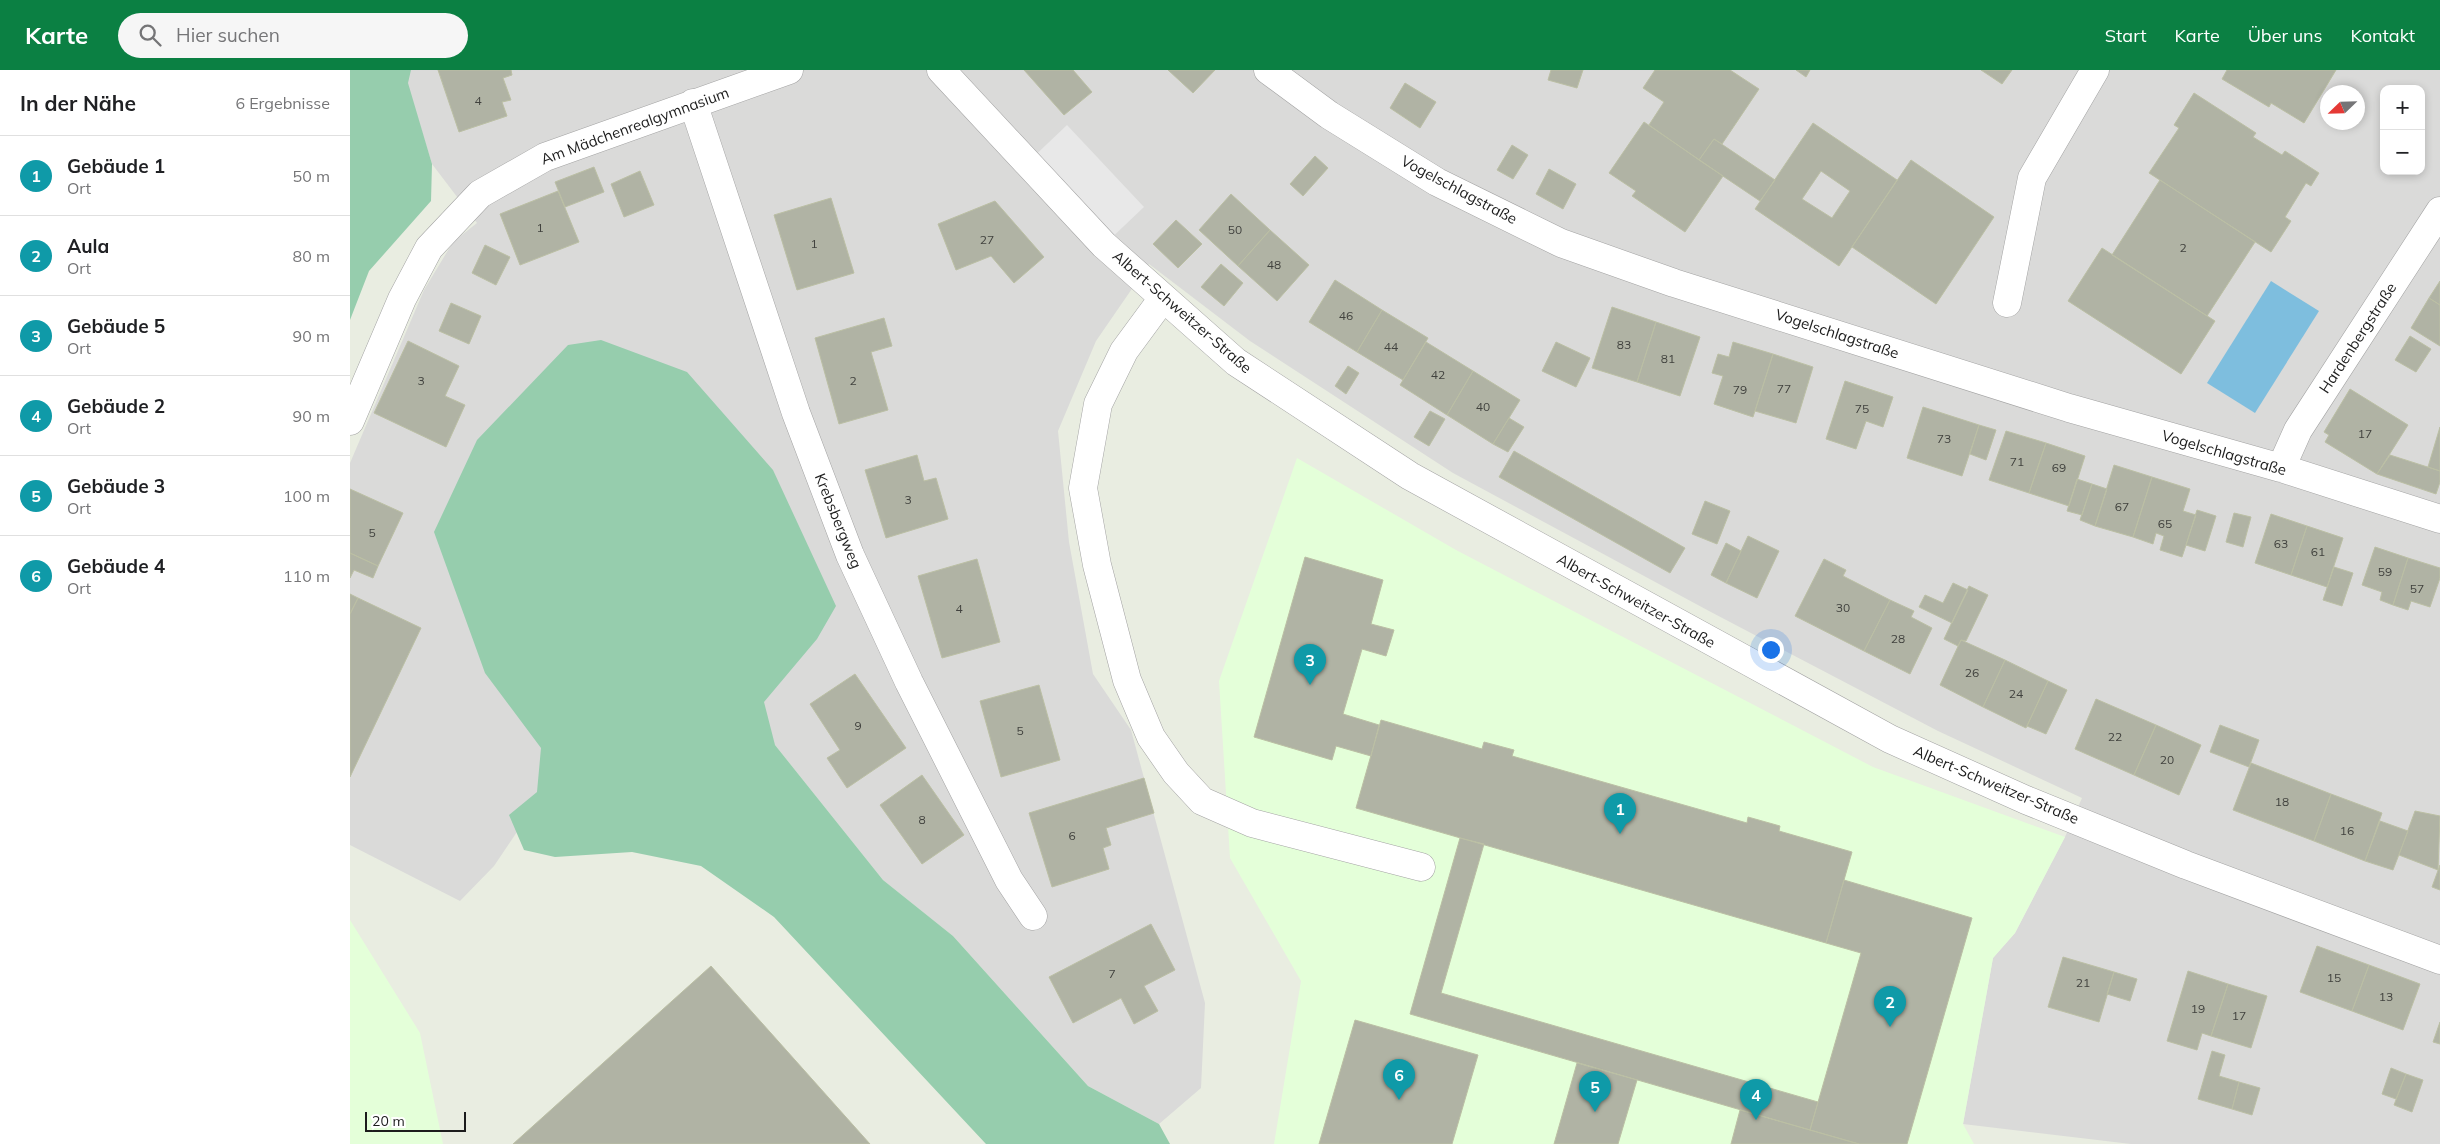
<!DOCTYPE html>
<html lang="de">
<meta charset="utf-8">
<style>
:root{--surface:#fff;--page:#f6f6f6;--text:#202124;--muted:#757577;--line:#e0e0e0;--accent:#0b8043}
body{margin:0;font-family:Mulish,sans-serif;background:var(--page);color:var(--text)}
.controls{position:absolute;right:15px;top:15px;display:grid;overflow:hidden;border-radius:10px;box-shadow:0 2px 8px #0003}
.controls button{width:45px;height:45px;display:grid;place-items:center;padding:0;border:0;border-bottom:1px solid var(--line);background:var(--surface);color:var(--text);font:25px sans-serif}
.compass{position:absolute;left:1970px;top:15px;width:45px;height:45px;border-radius:50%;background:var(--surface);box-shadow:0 2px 8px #0003;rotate:247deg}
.scale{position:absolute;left:15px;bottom:12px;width:101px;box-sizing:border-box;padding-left:5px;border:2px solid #1c1c1c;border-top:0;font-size:14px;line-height:18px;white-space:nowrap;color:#1c1c1c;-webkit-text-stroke:4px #fff;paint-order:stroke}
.you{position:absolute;left:1420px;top:579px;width:18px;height:18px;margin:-12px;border:4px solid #fff;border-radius:50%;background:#1a73e8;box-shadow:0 0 0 8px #1a73e833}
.badge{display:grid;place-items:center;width:32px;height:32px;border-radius:50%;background:var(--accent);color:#fff;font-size:16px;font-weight:700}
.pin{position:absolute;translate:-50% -41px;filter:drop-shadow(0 1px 2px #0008)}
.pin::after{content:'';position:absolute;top:26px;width:18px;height:15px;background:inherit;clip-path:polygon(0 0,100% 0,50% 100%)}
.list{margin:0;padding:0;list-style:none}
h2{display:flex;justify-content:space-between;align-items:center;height:65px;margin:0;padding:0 20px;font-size:21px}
h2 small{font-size:16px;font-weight:400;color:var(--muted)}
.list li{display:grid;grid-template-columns:32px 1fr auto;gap:15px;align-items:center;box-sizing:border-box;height:80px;padding:0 20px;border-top:1px solid var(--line)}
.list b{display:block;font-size:19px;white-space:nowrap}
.list p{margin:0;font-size:16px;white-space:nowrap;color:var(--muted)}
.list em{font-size:16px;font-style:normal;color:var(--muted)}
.icon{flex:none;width:28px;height:28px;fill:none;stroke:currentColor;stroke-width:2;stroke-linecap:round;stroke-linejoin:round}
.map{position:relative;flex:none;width:2090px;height:1074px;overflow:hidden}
header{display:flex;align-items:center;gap:30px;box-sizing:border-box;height:70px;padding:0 25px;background:var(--accent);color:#fff}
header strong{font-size:24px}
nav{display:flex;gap:28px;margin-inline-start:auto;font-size:18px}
.search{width:350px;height:45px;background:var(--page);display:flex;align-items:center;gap:12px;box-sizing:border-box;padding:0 18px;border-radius:28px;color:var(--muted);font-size:19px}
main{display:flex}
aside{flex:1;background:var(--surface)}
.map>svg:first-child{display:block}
.residential{fill:#dadad9;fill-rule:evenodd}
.education{fill:#e4ffd9}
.forest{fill:#96cdad}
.pitch{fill:#7ebede}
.parking{fill:#e8e8e8}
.building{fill:#b0b3a4;stroke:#bbbfa4;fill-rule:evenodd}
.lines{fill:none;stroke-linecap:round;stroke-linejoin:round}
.minor-casing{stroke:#a3a3a3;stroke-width:29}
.minor{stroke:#fff;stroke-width:28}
.labels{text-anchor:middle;stroke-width:5;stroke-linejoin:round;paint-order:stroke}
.number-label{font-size:12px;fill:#41423e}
.street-label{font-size:15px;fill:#1c1c1c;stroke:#fff}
</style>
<header>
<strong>Karte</strong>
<div class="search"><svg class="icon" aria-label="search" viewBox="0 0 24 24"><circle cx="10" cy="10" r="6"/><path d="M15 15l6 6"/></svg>Hier suchen</div>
<nav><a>Start</a><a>Karte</a><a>Über uns</a><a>Kontakt</a></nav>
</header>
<main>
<aside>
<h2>In der Nähe<small>6 Ergebnisse</small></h2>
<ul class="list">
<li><span class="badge" style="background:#0f9aa8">1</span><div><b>Gebäude 1</b><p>Ort</p></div><em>50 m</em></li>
<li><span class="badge" style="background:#0f9aa8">2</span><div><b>Aula</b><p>Ort</p></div><em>80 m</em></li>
<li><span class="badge" style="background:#0f9aa8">3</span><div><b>Gebäude 5</b><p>Ort</p></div><em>90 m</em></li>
<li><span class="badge" style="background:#0f9aa8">4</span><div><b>Gebäude 2</b><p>Ort</p></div><em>90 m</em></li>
<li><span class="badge" style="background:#0f9aa8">5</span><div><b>Gebäude 3</b><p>Ort</p></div><em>100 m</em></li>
<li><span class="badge" style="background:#0f9aa8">6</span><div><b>Gebäude 4</b><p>Ort</p></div><em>110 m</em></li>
</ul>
</aside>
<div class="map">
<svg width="2090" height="1074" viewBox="0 0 2090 1074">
<rect width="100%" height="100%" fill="#e9ede1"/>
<path class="residential" d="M53,0H2090V1074H1781L1613,1054L1643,888L1665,863L1715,767L1732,728L1588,661L1359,541L1103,403L900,271L799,194L746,271L708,361L719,472L743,604L781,660L855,933L851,1018L809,1054L738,1016L603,866L533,810L425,675L227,673L144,796L110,831L0,775V393L74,220L103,172L127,153L82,94ZM2034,19H2071V101H2034ZM1978,22H2008V52H1978Z"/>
<path class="education" d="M947,388L1106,480L1523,697L1715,767L1665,863L1643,888L1613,1054L1624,1074H924L951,911L880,788L869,611Z
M0,850L70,963L93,1074H0Z"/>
<path class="forest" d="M0,0H61L58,13L82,94L81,131L19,201L0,250Z
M251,270L337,302L423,400L486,536L467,569L414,632L425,675L533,810L603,866L738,1016L809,1054L820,1074H636L424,847L351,796L282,782L205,787L174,780L159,745L187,722L191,678L135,603L84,462L127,370L218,275Z"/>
<path class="pitch" d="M1921,211L1969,241L1905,343L1857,313Z"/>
<path class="parking" d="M717,55L794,137L754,175L677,93Z"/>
<path class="building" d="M88,0H161L162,5L153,8L161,30L152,32L157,46L109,62Z
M674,0H723L742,22L714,45Z
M818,0H865L843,23Z
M1201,0H1233L1227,18L1198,10Z
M1305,0H1380L1409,19L1372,74L1364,69L1349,90L1299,55L1314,32L1293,18Z
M1446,0H1460L1456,7Z
M1631,0H1662L1652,14Z
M1877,0H1986L1954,53L1921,33L1919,37L1872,9Z
M1055,13L1086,32L1070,58L1040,38Z
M1844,23L1906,63L1903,67L1932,85L1935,81L1969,103L1961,116L1956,113L1935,147L1941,151L1921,182L1799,103L1829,58L1824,55Z
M1294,52L1373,106L1335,162L1282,126L1286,121L1259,103Z
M1463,53L1547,110L1489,196L1405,139ZM1471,101L1500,121L1482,148L1452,129Z
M1364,69L1425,110L1410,131L1349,90Z
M1162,75L1178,85L1163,109L1147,100Z
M965,86L978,98L953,126L940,114Z
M1561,90L1644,147L1586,234L1502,177Z
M244,97L254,122L215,137L205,112Z
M1199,99L1226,114L1213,139L1186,124Z
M290,101L304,135L274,147L261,114Z
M1810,110L1905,172L1857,246L1762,185Z
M208,121L229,172L170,195L150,144Z
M881,124L920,160L888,196L849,160Z
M481,128L504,203L447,220L424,145Z
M645,131L694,187L664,213L641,186L606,200L588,154Z
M826,150L852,174L828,198L803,174Z
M920,160L959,195L927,231L888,196Z
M135,175L160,187L146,215L122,203Z
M1752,178L1865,251L1831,304L1718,231Z
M871,194L893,213L874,236L851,217Z
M985,210L1032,240L1007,282L959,252Z
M2090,211V235L2079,228Z
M2079,228L2090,235V276L2061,258Z
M101,233L131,246L119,274L89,261Z
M1262,237L1306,252L1287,312L1242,298Z
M1032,240L1078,268L1053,310L1007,282Z
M534,248L542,276L521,282L538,340L489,354L465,268Z
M1306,252L1350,267L1330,326L1287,312Z
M2060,266L2081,279L2066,302L2045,290Z
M58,271L109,296L95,326L115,335L96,377L24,343Z
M1076,272L1123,301L1097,345L1050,315Z
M1206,272L1240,288L1226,317L1192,301Z
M1383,272L1423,284L1403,347L1364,334L1373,306L1362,303L1368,284L1379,287Z
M1423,284L1463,297L1446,353L1405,341Z
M998,296L1009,303L996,324L985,316Z
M1123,301L1170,330L1143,374L1097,345Z
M1495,311L1543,327L1533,357L1516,351L1506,379L1476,369Z
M2000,319L2058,355L2027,404L1975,372L1979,365L1974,362Z
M1573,337L1629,355L1612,406L1557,388Z
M1080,341L1095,349L1079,376L1064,367Z
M1159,348L1174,357L1158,382L1143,374Z
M1629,355L1646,360L1636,390L1620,384Z
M2090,357V401L2078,397Z
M1656,361L1696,373L1679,423L1639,410Z
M1696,373L1735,386L1719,436L1679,423Z
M1164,381L1335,478L1320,503L1149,407Z
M567,385L574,411L586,408L598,449L536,468L515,400Z
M2040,385L2090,401V412L2086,424L2027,404Z
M1764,395L1802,407L1783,467L1745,456Z
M1802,407L1840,419L1833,441L1846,445L1832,487L1810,480L1814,466L1806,463L1803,474L1783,467Z
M1727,409L1742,414L1732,445L1717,441Z
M1742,414L1757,419L1745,456L1730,450Z
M0,419L53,443L28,496L0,483Z
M1355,431L1380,441L1367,474L1342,464Z
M1847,440L1866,446L1855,481L1836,475Z
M1884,443L1901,447L1893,477L1876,472Z
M1921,444L1957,456L1941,505L1905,493Z
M1957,456L1993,468L1977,517L1941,505Z
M1398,466L1429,481L1407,528L1376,513Z
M1376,473L1391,481L1376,513L1361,505Z
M2025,477L2058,488L2043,535L2030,530L2032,522L2012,515Z
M0,483L28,496L23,508L4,500L0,508Z
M955,487L1033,510L1021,554L1044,560L1036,586L1012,579L993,644L1029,655L1021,686L986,676L982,690L904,667Z
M2058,488L2090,498V508L2080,537L2061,531L2058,540L2043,535Z
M627,489L650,572L592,588L568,506Z
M1474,489L1496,500L1493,506L1540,530L1514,581L1445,546Z
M1984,497L2003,503L1992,536L1973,530Z
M1603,513L1618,520L1602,553L1569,537L1575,525L1593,533Z
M1619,516L1638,525L1616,571L1611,570L1608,576L1594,569Z
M0,524L8,528L0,544Z
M8,528L71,558L0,707V544Z
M1540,530L1564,541L1561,547L1582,558L1560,604L1514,581Z
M1611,570L1655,590L1633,637L1590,615Z
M1655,590L1698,611L1676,658L1633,637Z
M505,604L556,678L497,718L477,688L490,680L460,634Z
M1698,611L1717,620L1696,664L1677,656Z
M689,615L710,690L651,707L630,631Z
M1746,629L1806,655L1784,705L1725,679Z
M1031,650L1132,679L1134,672L1164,680L1162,686L1397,753L1398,747L1430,756L1429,761L1502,782L1476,873L1006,738Z
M1806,655L1851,675L1829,725L1784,705Z
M1870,655L1909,670L1899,697L1860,682Z
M1901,693L1981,724L1964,771L1883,740Z
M572,705L614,765L572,794L530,735Z
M794,708L804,743L756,758L761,775L753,778L759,799L702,817L679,743Z
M1981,724L2032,743L2015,791L1964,771Z
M2065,741L2090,746L2088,800L2049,785Z
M2030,751L2058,761L2043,800L2015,791Z
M1110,768L1134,774L1091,923L1468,1032L1460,1060L1060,944Z
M2090,795V820L2082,817Z
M1494,810L1622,848L1557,1074H1509L1460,1060L1511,883L1476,873Z
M801,854L825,900L794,916L808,941L784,954L771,928L723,953L699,907Z
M1967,876L2019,895L2002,941L1950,922Z
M1713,887L1764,902L1749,952L1698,937Z
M2019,895L2070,914L2053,960L2002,941Z
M361,896L520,1074H163Z
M1838,901L1878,914L1861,966L1852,963L1847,980L1817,971Z
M1764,902L1787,909L1780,931L1757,924Z
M1878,914L1917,926L1901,978L1861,966Z
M1005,950L1128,985L1102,1074H969Z
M2090,952V974L2083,972Z
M1862,981L1875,985L1869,1006L1889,1012L1882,1039L1848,1029Z
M1227,993L1287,1010L1268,1074H1204Z
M2041,998L2056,1004L2046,1029L2032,1024Z
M2056,1004L2073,1010L2062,1042L2044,1035Z
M1889,1012L1910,1018L1902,1045L1882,1039Z
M1390,1040L1509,1074H1381Z"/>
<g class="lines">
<g class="minor-casing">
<path id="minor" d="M591,0L754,175L886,292L1060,406L1540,669L1676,730L1836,795L2090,890
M918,0L979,45L1087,112L1211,173L1324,213L1719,338L1931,398L2090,449
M343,33L446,343L500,485L559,612L659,810L683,846
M813,228L774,281L748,334L733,418L747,495L777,610L801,667L826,703L852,731L902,753L1071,797
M1657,233L1682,108L1745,0
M0,351L52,229L79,178L130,124L195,87L439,0
M1931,398L1948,360L2090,141"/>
</g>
<use href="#minor" class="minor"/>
</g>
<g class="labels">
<g class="number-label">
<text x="128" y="35">4</text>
<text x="190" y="162">1</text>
<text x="885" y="164">50</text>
<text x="637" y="174">27</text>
<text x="464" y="178">1</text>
<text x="1833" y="182">2</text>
<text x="924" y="199">48</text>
<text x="996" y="250">46</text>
<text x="1274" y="279">83</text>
<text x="1041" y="281">44</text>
<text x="1318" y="293">81</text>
<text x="1088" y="309">42</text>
<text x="71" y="315">3</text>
<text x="503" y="315">2</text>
<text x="1434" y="323">77</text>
<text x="1390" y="324">79</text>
<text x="1133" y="341">40</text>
<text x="1512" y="343">75</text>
<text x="2015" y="368">17</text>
<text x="1594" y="373">73</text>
<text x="1667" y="396">71</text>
<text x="1709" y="402">69</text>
<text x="558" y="434">3</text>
<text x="1772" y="441">67</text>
<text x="1815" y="458">65</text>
<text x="22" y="467">5</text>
<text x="1931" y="478">63</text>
<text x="1968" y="486">61</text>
<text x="2035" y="506">59</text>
<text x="2067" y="523">57</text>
<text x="1493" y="542">30</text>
<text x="609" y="543">4</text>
<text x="1548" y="573">28</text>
<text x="1622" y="607">26</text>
<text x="1666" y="628">24</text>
<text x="508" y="660">9</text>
<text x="670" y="665">5</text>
<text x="1765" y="671">22</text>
<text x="1817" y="694">20</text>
<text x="1932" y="736">18</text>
<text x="572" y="754">8</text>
<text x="1997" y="765">16</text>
<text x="722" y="770">6</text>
<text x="762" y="908">7</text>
<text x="1984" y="912">15</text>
<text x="1733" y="917">21</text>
<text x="2036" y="931">13</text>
<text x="1848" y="943">19</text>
<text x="1889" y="950">17</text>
</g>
<g class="street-label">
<text transform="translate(285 56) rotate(-20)" y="5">Am Mädchenrealgymnasium</text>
<text transform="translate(1109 120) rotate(28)" y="5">Vogelschlagstraße</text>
<text transform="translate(832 242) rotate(41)" y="5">Albert-Schweitzer-Straße</text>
<text transform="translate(1487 264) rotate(18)" y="5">Vogelschlagstraße</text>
<text transform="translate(2008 268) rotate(-57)" y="5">Hardenbergstraße</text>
<text transform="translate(1874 383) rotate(16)" y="5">Vogelschlagstraße</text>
<text transform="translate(488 451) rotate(68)" y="5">Krebsbergweg</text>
<text transform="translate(1286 531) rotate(29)" y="5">Albert-Schweitzer-Straße</text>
<text transform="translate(1646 715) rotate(23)" y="5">Albert-Schweitzer-Straße</text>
</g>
</g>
</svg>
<div class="controls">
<button>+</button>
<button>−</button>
</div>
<svg class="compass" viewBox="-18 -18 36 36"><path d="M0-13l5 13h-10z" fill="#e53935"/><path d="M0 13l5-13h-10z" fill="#757577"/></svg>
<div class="scale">20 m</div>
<div class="you"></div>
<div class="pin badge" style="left:1270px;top:764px;background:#0f9aa8">1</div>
<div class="pin badge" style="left:1540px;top:957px;background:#0f9aa8">2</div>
<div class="pin badge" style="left:960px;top:615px;background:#0f9aa8">3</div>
<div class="pin badge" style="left:1406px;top:1050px;background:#0f9aa8">4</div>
<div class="pin badge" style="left:1245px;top:1042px;background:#0f9aa8">5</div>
<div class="pin badge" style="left:1049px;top:1030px;background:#0f9aa8">6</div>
</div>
</main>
